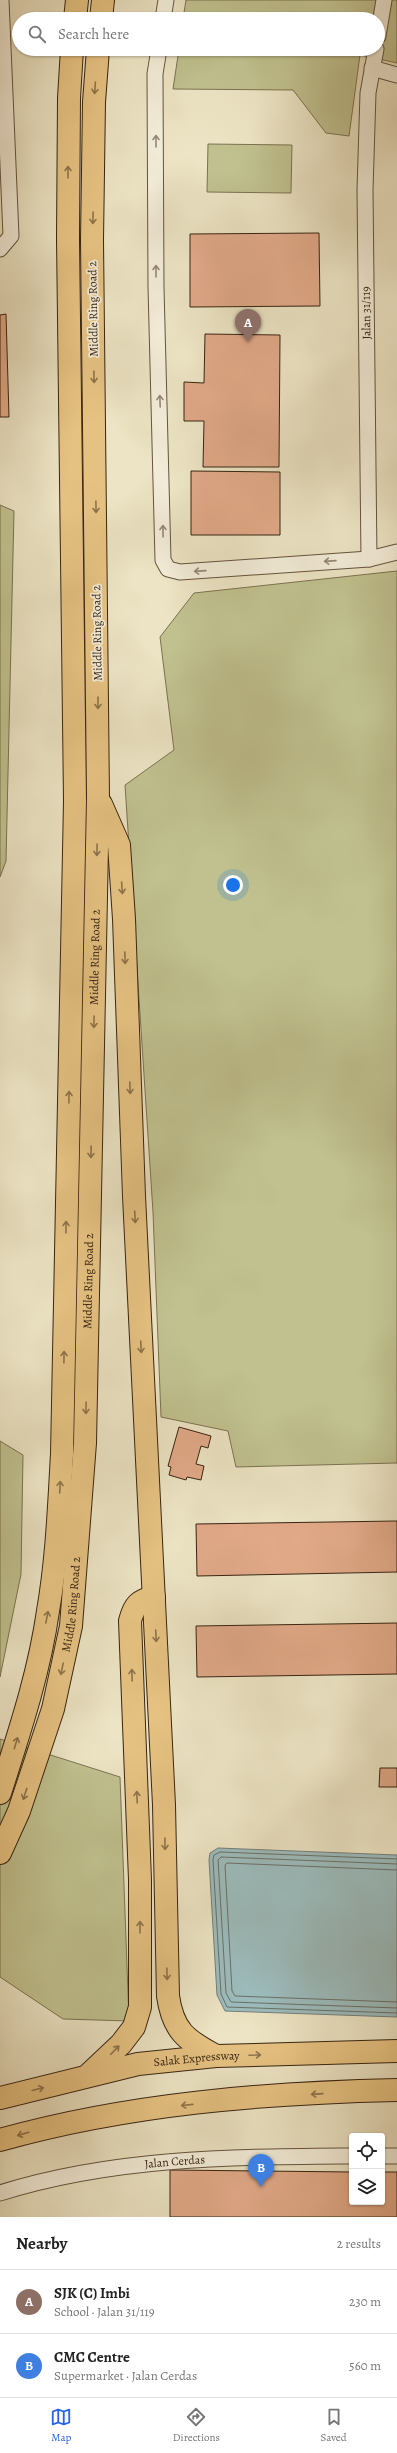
<!DOCTYPE html>
<meta charset="utf-8">
<style>
:root{--surface:#fff;--page:#f6f6f6;--text:#222;--muted:#767676;--line:#e0e0e0;--accent:#2563eb}
body{margin:0;font-family:Alegreya,serif;background:var(--page);color:var(--text)}
.controls{position:absolute;right:12px;bottom:12px;display:grid;overflow:hidden;border-radius:4px;box-shadow:0 1px 3px #0004}
.controls button{width:36px;height:36px;display:grid;place-items:center;padding:0;border:0;border-bottom:1px solid var(--line);background:var(--surface);color:var(--text);font:20px sans-serif}
.you{position:absolute;left:233px;top:885px;width:14px;height:14px;margin:-10px;border:3px solid #fff;border-radius:50%;background:#1a73e8;box-shadow:0 0 0 6px #1a73e833}
.badge{display:grid;place-items:center;width:26px;height:26px;border-radius:50%;background:var(--accent);color:#fff;font-size:13px;font-weight:700}
.pin{position:absolute;translate:-50% -33px;filter:drop-shadow(0 1px 2px #0008)}
.pin::after{content:'';position:absolute;top:21px;width:14px;height:12px;background:inherit;clip-path:polygon(0 0,100% 0,50% 100%)}
.list{margin:0;padding:0;list-style:none}
h2{display:flex;justify-content:space-between;align-items:center;height:52px;margin:0;padding:0 16px;font-size:17px}
h2 small{font-size:13px;font-weight:400;color:var(--muted)}
.list li{display:grid;grid-template-columns:26px 1fr auto;gap:12px;align-items:center;box-sizing:border-box;height:64px;padding:0 16px;border-top:1px solid var(--line)}
.list b{display:block;font-size:15px;white-space:nowrap}
.list p{margin:0;font-size:13px;white-space:nowrap;color:var(--muted)}
.list em{font-size:13px;font-style:normal;color:var(--muted)}
.icon{flex:none;width:22px;height:22px;fill:none;stroke:currentColor;stroke-width:2;stroke-linecap:round;stroke-linejoin:round}
.map{position:relative;flex:none;width:397px;height:2217px;overflow:hidden}
.search{position:absolute;background:var(--surface);box-shadow:0 1px 3px #0004;left:12px;right:12px;top:12px;height:44px;display:flex;align-items:center;gap:10px;box-sizing:border-box;padding:0 14px;border-radius:22px;color:var(--muted);font-size:15px}
.sheet{height:180px;background:var(--surface)}
nav{display:flex;justify-content:space-around;align-items:center;box-sizing:border-box;height:56px;border-top:1px solid var(--line);background:var(--surface);font-size:11px;color:var(--muted)}
nav a{display:grid;justify-items:center;gap:2px}
nav .on{color:var(--accent)}
.map>svg:first-child{display:block}
.green{fill:#c0c18f;stroke:#7c7250}
.water{fill:#9cbcbd;stroke:#747f79}
.lines{fill:none;stroke-linecap:round;stroke-linejoin:round}
.shore{stroke:#6a7068;stroke-width:1}
.building{fill:#e1a988;stroke:#372412}
.street-casing{stroke:#64543e;stroke-width:17}
.highway-casing{stroke:#372412;stroke-width:24}
.street{stroke:#f3edd9;stroke-width:15}
.highway{stroke:#e6c282;stroke-width:22}
.oneway{stroke:#8e734a}
.oneway2{stroke:#958876}
.labels{text-anchor:middle;stroke-width:3.5;stroke-linejoin:round;paint-order:stroke}
.street-label{font-size:12px;fill:#372412;stroke:#f3edd9}
</style>
<div class="map">
<svg width="397" height="2217" viewBox="0 0 397 2217">
<rect width="100%" height="100%" fill="#ece4c4"/>
<filter id="stains"><feTurbulence type="fractalNoise" baseFrequency=".005" numOctaves="4"/><feColorMatrix values="0 0 0 0 .2 0 0 0 0 .09 0 0 0 0 .02 0 0 0 .5 -.17"/></filter>
<radialGradient id="worn" r=".72"><stop offset=".6" stop-color="#630" stop-opacity="0"/><stop offset="1" stop-color="#630" stop-opacity=".3"/></radialGradient>
<path class="green" d="M186,0H397V63L360,55L349,136L326,133L293,90L173,89L179,49H378V19H183Z
M208,144L292,145L291,193L207,192Z
M0,505L14,511L6,861L0,877Z
M397,571V1463L236,1467L228,1431L161,1417L153,1212L125,785L174,750L160,637L194,593Z
M0,1441L23,1455L21,1574L0,1677Z
M0,1739L120,1777L129,2021L63,2019L0,1977Z"/>
<path class="water" d="M218,1848L397,1855V2017L225,2011L217,1995L209,1860L210,1853Z"/>
<g class="lines">
<path class="shore" d="M397,1859L220,1852L214,1855L213,1860L221,1994L227,2007L397,2013
M397,1864L221,1857L218,1860L226,1993L231,2002L397,2008
M397,1870L227,1863L225,1865L232,1991L235,1996L397,2002"/>
</g>
<path class="building" d="M319,233L320,306L190,307V234Z
M6,314L9,417H0V315Z
M205,334L280,335L279,467H203L204,421H184V382L204,383Z
M191,471L280,472V535H191Z
M179,1427L211,1436L208,1448L201,1446L196,1464L204,1466L201,1480L187,1477L186,1480L169,1475L171,1467L168,1466Z
M397,1521V1572L197,1576L196,1524Z
M397,1623V1674L197,1677L196,1626Z
M380,1768H397V1787H379Z
M170,2170L352,2172V2202H382V2172H397V2217H170Z"/>
<g class="lines">
<g class="street-casing">
<g id="street">
<path d="M163,19L166,0"/>
<path d="M378,36L384,0"/>
<path d="M159,49L155,74L156,287L163,560L168,569L180,572L369,559L397,552"/>
<path d="M372,68L397,75"/>
<path d="M0,249L11,236L1,0"/>
<path d="M369,559L365,190L368,93L376,49"/>
<path d="M382,2156H397"/>
<path id="s1" d="M0,2193C115,2157 233,2157 352,2156"/>
</g>
</g>
<g class="highway-casing">
<g id="highway">
<path d="M75,19L77,0"/>
<path d="M101,19L103,0"/>
<path d="M101,804L119,845L124,919L134,1196L164,1805L168,1996C173,2031 186,2040 216,2056"/>
<path d="M0,1793C19,1733 39,1674 48,1611C57,1559 59,1506 62,1454L75,801L68,239L69,98L72,49"/>
<path id="s2" d="M0,1853L19,1811L53,1709L71,1626L85,1443L98,797L92,240L94,102L98,49"/>
<path d="M87,2076L121,2044L134,2027L140,2007V1880L130,1621C134,1605 139,1600 154,1597"/>
<path id="s3" d="M0,2098L138,2064L216,2056L397,2051"/>
<path d="M0,2140C128,2104 264,2093 397,2090"/>
</g>
</g>
<use href="#street" class="street"/>
<use href="#highway" class="highway"/>
</g>
<defs><path id="oneway-shaft" d="M-6 0H5M1.5-3L5.5 0L1.5 3" fill="none" stroke-width="1.6" stroke-linecap="round" stroke-linejoin="round"/></defs>
<g class="oneway">
<use href="#oneway-shaft" transform="translate(95 88) rotate(94)"/>
<use href="#oneway-shaft" transform="translate(68 172) rotate(-90)"/>
<use href="#oneway-shaft" transform="translate(93 218) rotate(91)"/>
<use href="#oneway-shaft" transform="translate(94 377) rotate(89)"/>
<use href="#oneway-shaft" transform="translate(96 507) rotate(89)"/>
<use href="#oneway-shaft" transform="translate(98 703) rotate(90)"/>
<use href="#oneway-shaft" transform="translate(97 850) rotate(91)"/>
<use href="#oneway-shaft" transform="translate(122 888) rotate(86)"/>
<use href="#oneway-shaft" transform="translate(125 958) rotate(88)"/>
<use href="#oneway-shaft" transform="translate(94 1022) rotate(91)"/>
<use href="#oneway-shaft" transform="translate(130 1088) rotate(88)"/>
<use href="#oneway-shaft" transform="translate(69 1097) rotate(-89)"/>
<use href="#oneway-shaft" transform="translate(91 1152) rotate(91)"/>
<use href="#oneway-shaft" transform="translate(135 1217) rotate(87)"/>
<use href="#oneway-shaft" transform="translate(66 1227) rotate(-89)"/>
<use href="#oneway-shaft" transform="translate(141 1347) rotate(87)"/>
<use href="#oneway-shaft" transform="translate(64 1357) rotate(-89)"/>
<use href="#oneway-shaft" transform="translate(86 1408) rotate(91)"/>
<use href="#oneway-shaft" transform="translate(60 1487) rotate(-87)"/>
<use href="#oneway-shaft" transform="translate(47 1617) rotate(-79)"/>
<use href="#oneway-shaft" transform="translate(156 1636) rotate(87)"/>
<use href="#oneway-shaft" transform="translate(62 1669) rotate(102)"/>
<use href="#oneway-shaft" transform="translate(132 1675) rotate(-92)"/>
<use href="#oneway-shaft" transform="translate(16 1743) rotate(-73)"/>
<use href="#oneway-shaft" transform="translate(25 1794) rotate(108)"/>
<use href="#oneway-shaft" transform="translate(137 1797) rotate(-92)"/>
<use href="#oneway-shaft" transform="translate(165 1844) rotate(89)"/>
<use href="#oneway-shaft" transform="translate(140 1927) rotate(-90)"/>
<use href="#oneway-shaft" transform="translate(167 1974) rotate(89)"/>
<use href="#oneway-shaft" transform="translate(115 2050) rotate(-46)"/>
<use href="#oneway-shaft" transform="translate(255 2055) rotate(-2)"/>
<use href="#oneway-shaft" transform="translate(38 2089) rotate(-14)"/>
<use href="#oneway-shaft" transform="translate(317 2094) rotate(176)"/>
<use href="#oneway-shaft" transform="translate(187 2105) rotate(174)"/>
<use href="#oneway-shaft" transform="translate(23 2134) rotate(164)"/>
</g>
<g class="oneway2">
<use href="#oneway-shaft" transform="translate(156 141) rotate(-90)"/>
<use href="#oneway-shaft" transform="translate(156 271) rotate(-90)"/>
<use href="#oneway-shaft" transform="translate(160 401) rotate(-92)"/>
<use href="#oneway-shaft" transform="translate(163 531) rotate(-91)"/>
<use href="#oneway-shaft" transform="translate(330 561) rotate(176)"/>
<use href="#oneway-shaft" transform="translate(200 571) rotate(176)"/>
</g>
<g class="labels">
<g class="street-label">
<text transform="translate(93 309) rotate(-91)" y="4">Middle Ring Road 2</text>
<text transform="translate(366 313) rotate(-91)" y="4">Jalan 31/119</text>
<text transform="translate(97 633) rotate(-91)" y="4">Middle Ring Road 2</text>
<text dy="4" stroke="none"><textPath href="#s2" startOffset="908">Middle Ring Road 2</textPath></text>
<text dy="4" stroke="none"><textPath href="#s2" startOffset="584">Middle Ring Road 2</textPath></text>
<text dy="4" stroke="none"><textPath href="#s2" startOffset="260">Middle Ring Road 2</textPath></text>
<text dy="4" stroke="none"><textPath href="#s3" startOffset="201">Salak Expressway</textPath></text>
<text dy="4" stroke="none"><textPath href="#s1" startOffset="178">Jalan Cerdas</textPath></text>
</g>
</g>
<rect width="100%" height="100%" filter="url(#stains)"/>
<rect width="100%" height="100%" fill="url(#worn)"/>
</svg>
<div class="controls">
<button><svg class="icon" aria-label="locate" viewBox="0 0 24 24"><circle cx="12" cy="12" r="6"/><path d="M12 2v4M12 18v4M2 12h4M18 12h4"/></svg></button>
<button><svg class="icon" aria-label="layers" viewBox="0 0 24 24"><path d="M12 4l9 5-9 5-9-5zM3 14l9 5 9-5"/></svg></button>
</div>
<div class="you"></div>
<div class="pin badge" style="left:248px;top:342px;background:#8d6e63">A</div>
<div class="pin badge" style="left:261px;top:2187px;background:#3f7fe0">B</div>
<div class="search"><svg class="icon" aria-label="search" viewBox="0 0 24 24"><circle cx="10" cy="10" r="6"/><path d="M15 15l6 6"/></svg>Search here</div>
</div>
<section class="sheet">
<h2>Nearby<small>2 results</small></h2>
<ul class="list">
<li><span class="badge" style="background:#8d6e63">A</span><div><b>SJK (C) Imbi</b><p>School · Jalan 31/119</p></div><em>230 m</em></li>
<li><span class="badge" style="background:#3f7fe0">B</span><div><b>CMC Centre</b><p>Supermarket · Jalan Cerdas</p></div><em>560 m</em></li>
</ul>
</section>
<nav>
<a class="on"><svg class="icon" aria-label="map" viewBox="0 0 24 24"><path d="M3 6l6-2 6 2 6-2v14l-6 2-6-2-6 2zM9 4v14M15 6v14"/></svg>Map</a>
<a><svg class="icon" aria-label="directions" viewBox="0 0 24 24"><path d="M12 3l9 9-9 9-9-9zM9 14v-3h6M13 9l2 2-2 2"/></svg>Directions</a>
<a><svg class="icon" aria-label="saved" viewBox="0 0 24 24"><path d="M7 4h10v16l-5-4-5 4z"/></svg>Saved</a>
</nav>
